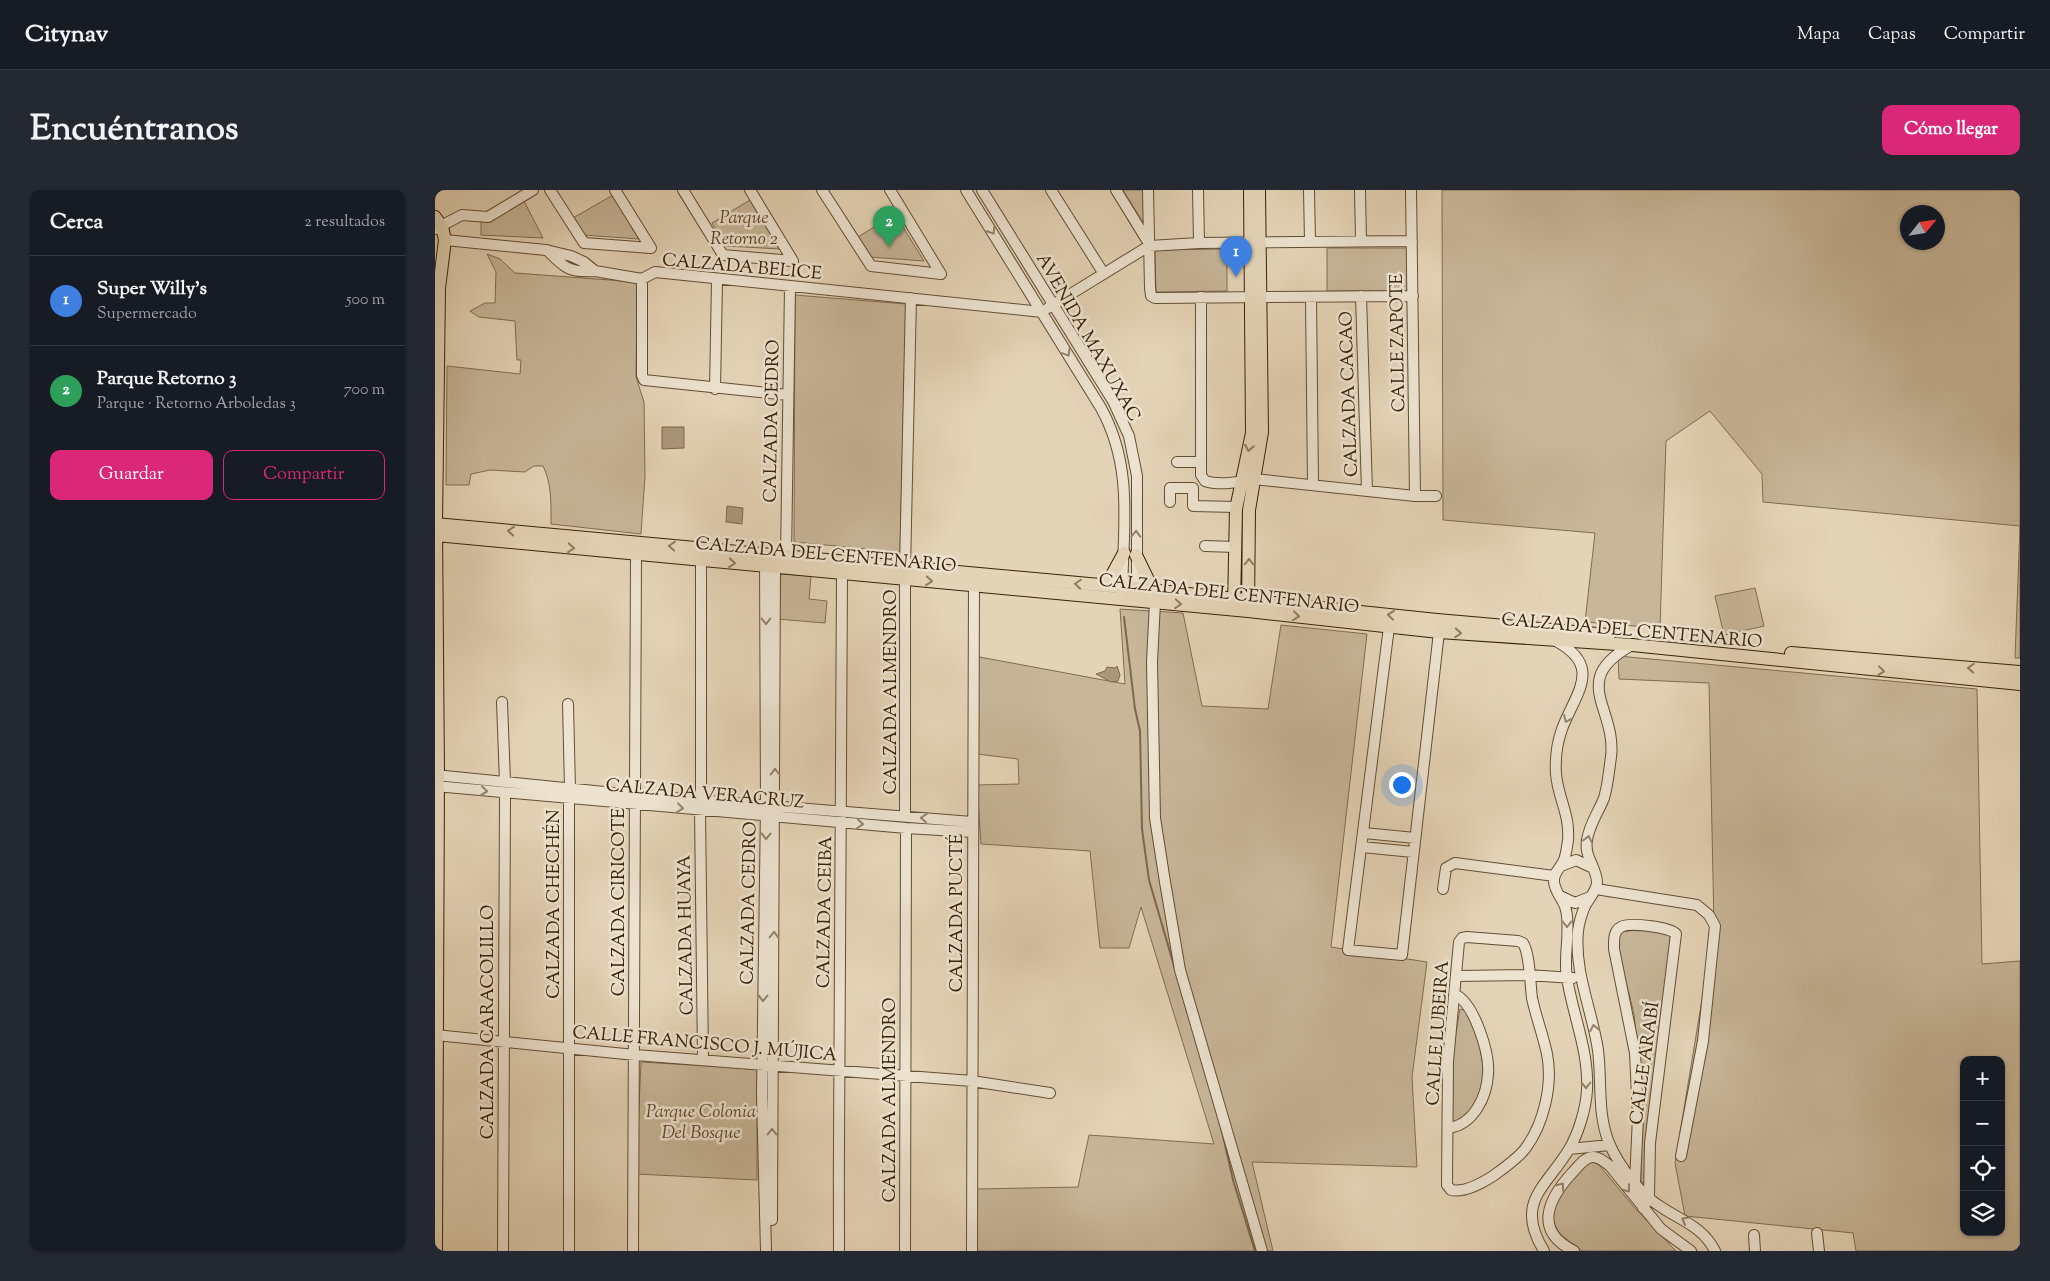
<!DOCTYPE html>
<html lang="es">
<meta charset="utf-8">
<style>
:root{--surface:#171b24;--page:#242831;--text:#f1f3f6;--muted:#9ea1a6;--line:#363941;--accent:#db2777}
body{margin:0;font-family:"Sorts Mill Goudy",serif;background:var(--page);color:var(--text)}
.controls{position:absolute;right:15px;bottom:15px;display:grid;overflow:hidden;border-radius:10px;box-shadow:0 1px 4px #0004}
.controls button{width:45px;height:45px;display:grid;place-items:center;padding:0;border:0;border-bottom:1px solid var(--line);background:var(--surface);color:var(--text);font:25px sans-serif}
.compass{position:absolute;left:1465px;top:15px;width:45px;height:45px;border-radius:50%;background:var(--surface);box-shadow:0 1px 4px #0004;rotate:60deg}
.you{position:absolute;left:966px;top:594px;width:18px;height:18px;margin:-12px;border:4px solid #fff;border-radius:50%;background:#1a73e8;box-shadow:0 0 0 8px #1a73e833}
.badge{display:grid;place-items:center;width:32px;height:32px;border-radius:50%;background:var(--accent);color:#fff;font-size:16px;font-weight:700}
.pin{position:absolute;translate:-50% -41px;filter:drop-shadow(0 1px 2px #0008)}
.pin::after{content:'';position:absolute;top:26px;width:18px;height:15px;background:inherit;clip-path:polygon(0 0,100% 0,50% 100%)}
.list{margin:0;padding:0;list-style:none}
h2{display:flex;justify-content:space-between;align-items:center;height:65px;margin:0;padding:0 20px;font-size:21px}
h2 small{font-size:16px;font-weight:400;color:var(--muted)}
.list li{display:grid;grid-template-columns:32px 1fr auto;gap:15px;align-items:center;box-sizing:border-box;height:90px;padding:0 20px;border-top:1px solid var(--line)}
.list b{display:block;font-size:19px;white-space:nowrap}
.list p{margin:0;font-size:16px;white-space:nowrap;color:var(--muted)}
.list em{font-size:16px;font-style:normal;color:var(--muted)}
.actions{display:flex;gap:10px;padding:15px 20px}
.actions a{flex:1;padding:11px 0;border:1px solid var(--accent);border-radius:10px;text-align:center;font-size:18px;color:var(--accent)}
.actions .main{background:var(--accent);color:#fff}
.icon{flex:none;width:28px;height:28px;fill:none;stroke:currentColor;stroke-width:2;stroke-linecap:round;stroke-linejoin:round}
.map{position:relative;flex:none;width:1585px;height:1061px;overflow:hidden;border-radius:10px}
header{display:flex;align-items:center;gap:30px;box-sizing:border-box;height:70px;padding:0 25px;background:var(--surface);border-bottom:1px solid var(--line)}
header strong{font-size:24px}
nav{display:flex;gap:28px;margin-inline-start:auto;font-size:18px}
.intro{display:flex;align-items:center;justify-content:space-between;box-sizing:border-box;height:120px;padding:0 30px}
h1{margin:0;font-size:35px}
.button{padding:12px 22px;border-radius:10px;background:var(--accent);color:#fff;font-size:18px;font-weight:700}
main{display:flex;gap:30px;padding:0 30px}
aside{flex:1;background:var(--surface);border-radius:10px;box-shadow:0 1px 4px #0004}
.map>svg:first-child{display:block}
.green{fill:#c7b699;stroke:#806c50;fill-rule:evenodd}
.water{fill:#aa977b;stroke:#7c684c}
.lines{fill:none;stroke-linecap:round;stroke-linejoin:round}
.stream{stroke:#7c684c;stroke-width:2}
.minor-casing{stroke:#634e32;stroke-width:12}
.major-casing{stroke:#382206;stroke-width:14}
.minor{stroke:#ede3d0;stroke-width:10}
.major{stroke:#e4d4b7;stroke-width:12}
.oneway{stroke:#92826b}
.oneway2{stroke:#8e7b5e}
.labels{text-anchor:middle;stroke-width:5;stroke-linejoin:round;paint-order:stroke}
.park-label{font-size:18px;font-style:italic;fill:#5c472b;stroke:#ede3d0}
.street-label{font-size:18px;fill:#382206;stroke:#ede3d0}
</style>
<header>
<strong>Citynav</strong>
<nav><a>Mapa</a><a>Capas</a><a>Compartir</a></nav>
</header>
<div class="intro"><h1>Encuéntranos</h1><a class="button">Cómo llegar</a></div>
<main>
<aside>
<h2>Cerca<small>2 resultados</small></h2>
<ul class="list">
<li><span class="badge" style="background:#3f7fe0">1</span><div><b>Super Willy's</b><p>Supermercado</p></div><em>500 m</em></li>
<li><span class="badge" style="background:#2e9e5b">2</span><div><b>Parque Retorno 3</b><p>Parque · Retorno Arboledas 3</p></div><em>700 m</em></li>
</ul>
<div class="actions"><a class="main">Guardar</a><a>Compartir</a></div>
</aside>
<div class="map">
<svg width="1585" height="1061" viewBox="0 0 1585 1061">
<rect width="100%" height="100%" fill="#e4d4b7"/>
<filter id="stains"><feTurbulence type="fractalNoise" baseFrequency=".004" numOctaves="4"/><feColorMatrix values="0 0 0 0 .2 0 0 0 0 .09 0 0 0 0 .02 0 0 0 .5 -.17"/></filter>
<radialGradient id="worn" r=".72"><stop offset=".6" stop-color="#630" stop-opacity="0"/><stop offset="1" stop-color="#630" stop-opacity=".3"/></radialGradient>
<path class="green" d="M688,0H709V34Z
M1007,0H1585V468H1580L1585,336L1328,312L1327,284L1275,221L1231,251L1225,438L1150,432L1160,343L1008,330ZM1472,22H1502V52H1472Z
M178,5L204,49L148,45L138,28Z
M315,10L345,59L291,56L277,33Z
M89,11L108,48L46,45V32Z
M460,24L489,71L435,67L423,47Z
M892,58H973V101H892Z
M792,59V101L721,102L720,60Z
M52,64L65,69L80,83L202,92L201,187L209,212L210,286L206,344L116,334C116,314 117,294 108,276H99L90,282L55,280L36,284L34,295H11L12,176L85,184L86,170H82L80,131L44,127L35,121L50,113H60L61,82Z
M360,105L471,114L465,362L359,352Z
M346,384L376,386L374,409L392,411L390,433L342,429Z
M1320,398L1329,436L1289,445L1280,406Z
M685,419L748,423L767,516L833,519L846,435L932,444L896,757L992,772L977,887L982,977L817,972L838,1061H541L542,999L643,997L654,945L779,954L706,717L694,758H665L655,661L546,654L542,595L584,594L583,569L542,564L539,466L690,494Z
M1183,466L1542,499L1547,774L1585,771V1061H1421L1418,1043L1250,1026L1240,973L1279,737L1274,493L1184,489ZM1529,870H1566V1042H1529Z
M1194,739L1236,742L1209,993H1206L1205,883L1199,824L1181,752L1186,741Z
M1025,819L1032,821C1048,862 1063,904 1020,934L1016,932V872Z
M206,872L322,879V990L201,984Z
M1157,971L1164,975L1199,1017L1241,1061H1147L1125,1044L1118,1032V1019L1129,999L1150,974Z"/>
<path class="water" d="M227,237H249V258L227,259Z
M292,316L308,318L307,334L291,332Z
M682,476L685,485L683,491L676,492L661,484L670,481L672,477L680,478Z"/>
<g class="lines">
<path class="stream" d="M689,427L700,519L705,541L707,639L714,690L756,834
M786,937L798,990L820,1061"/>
<g class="minor-casing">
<path id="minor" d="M115,0L149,53L216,58
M180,0L216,58
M248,0L288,65L358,71
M315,0L358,71
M387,0L436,76L506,84
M455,0L506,84
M531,0L666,218C699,278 688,338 687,404
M547,0L678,211L694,246L702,286V405
M616,0L669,84
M681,0L713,52
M713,0L715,98L716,106L720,108L978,106
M763,0L764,53
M874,0L875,51
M925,0L926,51
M976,0L980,306
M0,39L27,25L53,27L98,0
M10,50L111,60L136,66L149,72L160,81L207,89L220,82L607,122
M112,60C129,78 135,83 160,81
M207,89V185L209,190L353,205
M926,106L932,301
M766,107V285L770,291C785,296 804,292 819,289L980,306H1001
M876,107L878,295
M613,118L714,56L764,53L977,51
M280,199L282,90
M742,272H766
M735,312V298H758V316L802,317
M770,356L801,357
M351,367L355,97
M330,368L331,616L327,906L331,1061
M720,412L717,472L720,628L730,692L745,780L827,1061
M954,437L913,760L967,765L1004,442
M1197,455C1133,490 1182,518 1176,567C1174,580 1173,595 1169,608C1164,621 1154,635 1152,650C1149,668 1162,677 1162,693C1161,702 1154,708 1150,716C1147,723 1144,733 1143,741C1139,782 1157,820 1163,860C1167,891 1162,923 1174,953C1184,976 1205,1004 1226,1017C1247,1031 1268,1037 1280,1061
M67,512L70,592
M133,514L135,599
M0,585L199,605L537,632
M0,596L471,638L538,642
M266,610V370
M265,620L268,870
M470,627V378L476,108
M929,643L980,648
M927,657L978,662
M1126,676L1141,670L1156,677
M1008,699L1011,678L1020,673L1119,686
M1161,699L1262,715L1274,725L1280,736L1268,851L1246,966
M1125,706L1140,713L1155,707
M1032,747L1083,751L1088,753C1095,764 1095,793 1097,808C1101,827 1108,845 1112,864C1118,894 1109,934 1090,959C1082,969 1069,978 1058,986C1047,993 1030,1003 1016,1000L1012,995L1013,871L1024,752L1027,748Z
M1022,786L1093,785L1138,788
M0,845L200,865L537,891L615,903
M1013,938C1039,935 1052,906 1053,884C1055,863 1039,814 1021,805
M1134,959L1175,955
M1200,992L1203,927L1200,863L1179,759C1179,751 1178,741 1186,737C1194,732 1235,737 1241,744L1215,953L1214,1007L1208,1018
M337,1030L340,370
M1382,1043L1384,1061
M1319,1045L1320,1061
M68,1061L70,603
M134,1061V607
M198,1061L201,364
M404,1061C403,835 407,609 407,383
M470,1061L471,638
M537,1061L539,390
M1109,1061C1080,1013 1109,999 1133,961C1143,945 1151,919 1152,900C1154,861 1138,826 1132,788C1128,766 1136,742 1131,720C1129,710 1120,703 1119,692C1118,683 1124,680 1128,672C1131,667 1132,657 1133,650C1135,624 1123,608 1121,584C1120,569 1122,553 1127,539C1141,502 1169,476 1119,450
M1139,1061C1098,1041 1113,1009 1137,983C1143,977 1149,967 1158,967C1164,967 1170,972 1175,976L1226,1039L1256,1061"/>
</g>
<g class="major-casing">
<path id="major" d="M0,27L7,37L10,50L4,98L1,334L3,585L1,1061
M0,334L687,397L1002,430L1174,445
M0,345L813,421L1004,442L1197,455L1585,494
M701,365L718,400
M666,395L677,385L689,363
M799,416L801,319L817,243L815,0
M813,418L814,320L827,242L824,0
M1356,463L1585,482"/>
</g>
<use href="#minor" class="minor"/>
<use href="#major" class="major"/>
</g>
<defs><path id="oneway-chevron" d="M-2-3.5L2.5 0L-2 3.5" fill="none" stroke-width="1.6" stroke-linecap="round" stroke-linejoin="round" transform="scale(1.25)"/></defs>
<g class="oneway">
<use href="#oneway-chevron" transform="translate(557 41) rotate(58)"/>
<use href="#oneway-chevron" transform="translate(632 163) rotate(59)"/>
<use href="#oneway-chevron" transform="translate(701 344) rotate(-89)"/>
<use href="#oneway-chevron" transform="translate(331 431) rotate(90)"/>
<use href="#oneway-chevron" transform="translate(1132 529) rotate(115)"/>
<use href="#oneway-chevron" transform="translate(340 582) rotate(-90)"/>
<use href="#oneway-chevron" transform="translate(49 601) rotate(6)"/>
<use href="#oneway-chevron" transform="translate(245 618) rotate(6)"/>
<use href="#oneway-chevron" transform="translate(489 628) rotate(-176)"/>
<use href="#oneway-chevron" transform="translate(425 634) rotate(5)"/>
<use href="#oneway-chevron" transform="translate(331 646) rotate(91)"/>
<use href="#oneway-chevron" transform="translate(1153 649) rotate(-78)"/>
<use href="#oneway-chevron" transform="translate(1132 734) rotate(90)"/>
<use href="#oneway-chevron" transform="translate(339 745) rotate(-89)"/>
<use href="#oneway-chevron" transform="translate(328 808) rotate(91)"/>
<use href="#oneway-chevron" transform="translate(1159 838) rotate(-101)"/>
<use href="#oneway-chevron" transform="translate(1151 895) rotate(90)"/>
<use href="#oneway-chevron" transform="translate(337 942) rotate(-90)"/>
<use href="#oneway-chevron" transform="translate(1126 996) rotate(-53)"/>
<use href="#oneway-chevron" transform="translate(1192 999) rotate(53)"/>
<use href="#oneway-chevron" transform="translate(1250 1030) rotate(-151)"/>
</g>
<g class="oneway2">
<use href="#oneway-chevron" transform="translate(814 258) rotate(100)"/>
<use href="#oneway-chevron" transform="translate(76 341) rotate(-175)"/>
<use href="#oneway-chevron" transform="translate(237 356) rotate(-175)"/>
<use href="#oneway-chevron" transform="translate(136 358) rotate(5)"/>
<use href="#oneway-chevron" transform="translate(814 372) rotate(-90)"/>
<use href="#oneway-chevron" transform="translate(297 373) rotate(5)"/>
<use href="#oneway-chevron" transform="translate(494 391) rotate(5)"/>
<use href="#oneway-chevron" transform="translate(643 394) rotate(-176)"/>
<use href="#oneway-chevron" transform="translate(743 414) rotate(5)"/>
<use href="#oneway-chevron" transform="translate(956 425) rotate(-174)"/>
<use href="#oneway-chevron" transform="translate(861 426) rotate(7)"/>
<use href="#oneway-chevron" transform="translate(1023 443) rotate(4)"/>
<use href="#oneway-chevron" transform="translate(1536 478) rotate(-175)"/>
<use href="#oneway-chevron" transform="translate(1446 481) rotate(6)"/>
</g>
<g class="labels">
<g class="park-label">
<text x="309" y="33">Parque<tspan x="309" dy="21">Retorno 2</tspan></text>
<text x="266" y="927">Parque Colonia<tspan x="266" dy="21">Del Bosque</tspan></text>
</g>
<g class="street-label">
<text transform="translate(307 76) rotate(5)" y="6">CALZADA BELICE</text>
<text transform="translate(654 147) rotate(60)" y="6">AVENIDA MAXUXAC</text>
<text transform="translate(962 153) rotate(-91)" y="6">CALLE ZAPOTE</text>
<text transform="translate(913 204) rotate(-92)" y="6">CALZADA CACAO</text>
<text transform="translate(336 231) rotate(-89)" y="6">CALZADA CEDRO</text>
<text transform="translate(391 364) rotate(5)" y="6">CALZADA DEL CENTENARIO</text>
<text transform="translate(794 403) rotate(6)" y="6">CALZADA DEL CENTENARIO</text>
<text transform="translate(1197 440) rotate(5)" y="6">CALZADA DEL CENTENARIO</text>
<text transform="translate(455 502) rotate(-90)" y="6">CALZADA ALMENDRO</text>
<text transform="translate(270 603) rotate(5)" y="6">CALZADA VERACRUZ</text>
<text transform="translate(183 712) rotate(-90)" y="6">CALZADA CIRICOTE</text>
<text transform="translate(313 713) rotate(-89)" y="6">CALZADA CEDRO</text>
<text transform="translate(118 714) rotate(-90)" y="6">CALZADA CHECHÉN</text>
<text transform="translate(389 722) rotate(-89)" y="6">CALZADA CEIBA</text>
<text transform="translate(521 723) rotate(-90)" y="6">CALZADA PUCTÉ</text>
<text transform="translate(250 745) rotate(-91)" y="6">CALZADA HUAYA</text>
<text transform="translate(52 832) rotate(-90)" y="6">CALZADA CARACOLILLO</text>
<text transform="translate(1002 843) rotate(-86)" y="6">CALLE LUBEIRA</text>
<text transform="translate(270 853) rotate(5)" y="6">CALLE FRANCISCO J. MÚJICA</text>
<text transform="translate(1209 873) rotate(-82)" y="6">CALLE ARABÍ</text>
<text transform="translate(454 910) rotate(-90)" y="6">CALZADA ALMENDRO</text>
</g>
</g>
<rect width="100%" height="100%" filter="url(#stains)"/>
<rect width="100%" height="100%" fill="url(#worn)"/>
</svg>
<div class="controls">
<button>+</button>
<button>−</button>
<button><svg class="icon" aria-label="locate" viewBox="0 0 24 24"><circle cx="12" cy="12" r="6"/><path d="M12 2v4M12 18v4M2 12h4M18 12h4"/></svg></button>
<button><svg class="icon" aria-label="layers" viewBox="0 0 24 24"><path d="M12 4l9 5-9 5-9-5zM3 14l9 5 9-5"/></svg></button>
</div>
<svg class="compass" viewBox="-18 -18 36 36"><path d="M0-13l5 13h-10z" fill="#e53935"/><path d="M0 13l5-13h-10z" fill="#9ea1a6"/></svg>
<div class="you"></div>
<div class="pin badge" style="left:801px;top:87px;background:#3f7fe0">1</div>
<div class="pin badge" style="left:454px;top:57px;background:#2e9e5b">2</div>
</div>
</main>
